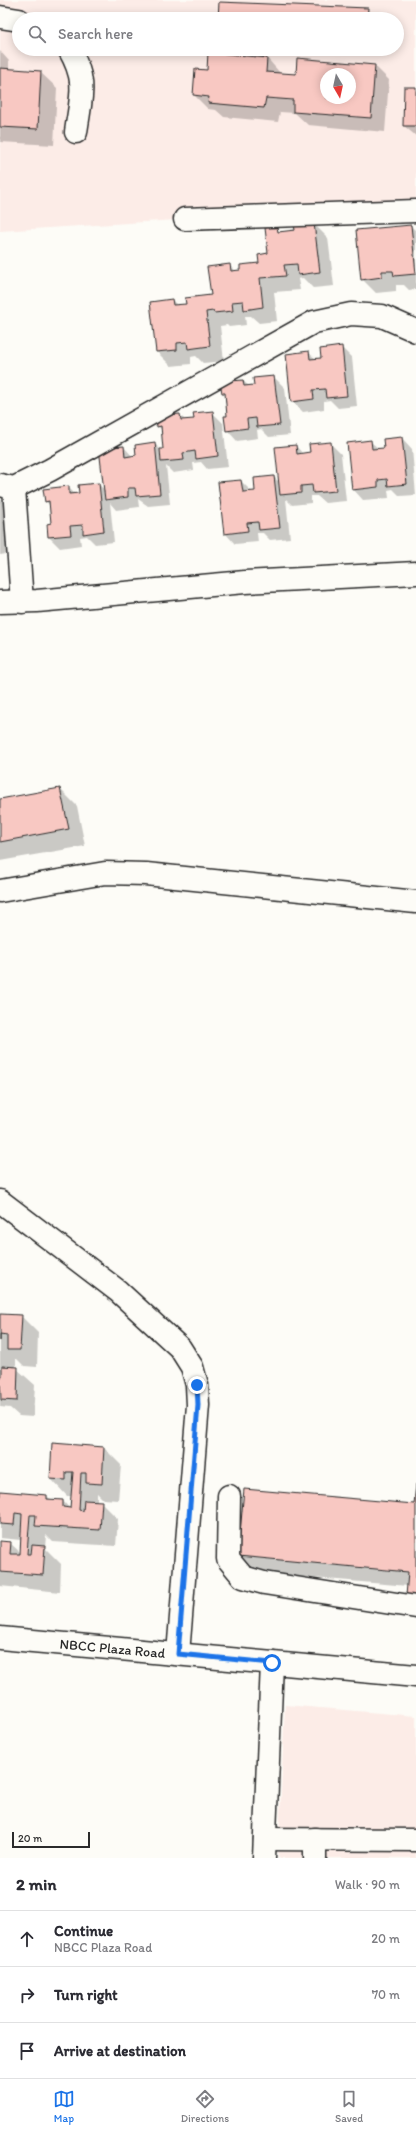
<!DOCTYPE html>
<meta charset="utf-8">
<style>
:root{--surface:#fff;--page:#f2f2f3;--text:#2b2b33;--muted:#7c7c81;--line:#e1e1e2;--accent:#1a73e8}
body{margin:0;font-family:Itim,sans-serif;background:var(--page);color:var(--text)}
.compass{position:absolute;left:320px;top:68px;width:36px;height:36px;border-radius:50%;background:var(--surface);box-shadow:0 2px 10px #0003;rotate:171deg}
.scale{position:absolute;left:12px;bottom:10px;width:78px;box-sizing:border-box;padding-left:4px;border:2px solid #2b2b2b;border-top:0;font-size:11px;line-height:14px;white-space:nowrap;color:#2b2b2b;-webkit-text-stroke:3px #fdfcf7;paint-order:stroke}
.stop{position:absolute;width:12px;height:12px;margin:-9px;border:3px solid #1a73e8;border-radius:50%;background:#fff}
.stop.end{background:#1a73e8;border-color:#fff;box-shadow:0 1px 4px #0008}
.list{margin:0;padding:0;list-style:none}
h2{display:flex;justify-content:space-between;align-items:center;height:52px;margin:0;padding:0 16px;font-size:17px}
h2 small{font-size:13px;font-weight:400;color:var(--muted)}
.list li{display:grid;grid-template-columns:26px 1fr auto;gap:12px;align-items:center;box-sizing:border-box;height:56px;padding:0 16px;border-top:1px solid var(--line)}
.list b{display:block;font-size:15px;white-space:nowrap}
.list p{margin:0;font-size:13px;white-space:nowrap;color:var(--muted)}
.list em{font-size:13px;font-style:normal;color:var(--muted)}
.icon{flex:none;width:22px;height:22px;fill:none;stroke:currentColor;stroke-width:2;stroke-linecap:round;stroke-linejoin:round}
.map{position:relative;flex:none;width:416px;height:1858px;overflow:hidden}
.search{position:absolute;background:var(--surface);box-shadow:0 2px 10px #0003;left:12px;right:12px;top:12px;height:44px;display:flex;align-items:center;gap:10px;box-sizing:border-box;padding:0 14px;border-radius:22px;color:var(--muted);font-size:15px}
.sheet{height:220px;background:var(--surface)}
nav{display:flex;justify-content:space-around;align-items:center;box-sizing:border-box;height:56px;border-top:1px solid var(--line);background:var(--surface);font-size:11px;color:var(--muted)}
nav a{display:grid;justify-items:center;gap:2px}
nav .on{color:var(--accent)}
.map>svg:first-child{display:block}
.built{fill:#fcece7;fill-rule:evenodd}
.shadow{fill:#0003;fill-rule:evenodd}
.building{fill:#f8c8c2;stroke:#2b2b2b;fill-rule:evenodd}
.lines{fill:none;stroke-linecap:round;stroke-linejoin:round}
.minor-casing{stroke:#2b2b2b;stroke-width:25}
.minor{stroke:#fdfcf7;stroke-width:22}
.route{stroke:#1a73e8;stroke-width:5}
.labels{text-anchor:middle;stroke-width:4;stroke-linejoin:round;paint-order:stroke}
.street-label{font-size:14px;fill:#2b2b2b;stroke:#fdfcf7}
</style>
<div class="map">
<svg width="416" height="1858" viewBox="0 0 416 1858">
<rect width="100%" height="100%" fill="#fdfcf7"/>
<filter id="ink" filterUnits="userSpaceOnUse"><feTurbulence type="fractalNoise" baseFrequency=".025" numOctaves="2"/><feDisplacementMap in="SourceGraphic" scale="8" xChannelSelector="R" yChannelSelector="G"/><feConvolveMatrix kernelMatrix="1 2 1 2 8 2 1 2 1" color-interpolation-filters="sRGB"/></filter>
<g filter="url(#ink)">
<path class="built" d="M0,0H416V205L0,231ZM19,19H397V49H19ZM326,74H350V98H326Z
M285,1705L416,1716V1858H278Z"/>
<path class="shadow" d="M367,9L377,19H219Z
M0,51L9,61V70L40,72L57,88L54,145L0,142Z
M267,58L281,74L296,75L375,66L389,80L385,132L308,125L295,113L280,112L278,122L224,117L216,110L208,109L194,95L208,71ZM326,74H350V98H326Z
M416,88V136L404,126Z
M314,224L328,238L334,286L313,288L303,278L298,279L300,290L274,292L277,321L259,323L251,316H245L246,325L229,327L227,325L220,326L224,361L203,363L196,356L191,357V364L171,366L157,352L151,303L172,300L178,306L212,296L229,265L236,272L260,264L269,254L276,228L281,233L296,231Z
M411,226L416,231V289L409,290L404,285H396V291L376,293L362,279Z
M341,347L352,358L357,406L338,408L330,400L324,401V409L303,412L292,401L309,353L316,359H322Z
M274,377L285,388L290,435L269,437L261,429L257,430L258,438L237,441L227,430L229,417L226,396L223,393L243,381L249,386H255Z
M212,412L223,423L228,467L207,469L201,462L193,463L194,470L173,473L166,466L170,504L148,506L138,499L139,507L116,510L110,503L114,542L95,544L87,536L80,537L81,545L60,548L49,537L48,524H52L50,506L46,501L68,487L75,494H80L98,484L105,490L124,447L133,457L154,443L161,450H164L162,430L158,426L157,417L180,415L186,421L195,419Z
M402,438L412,449L416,495L400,496L393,489L388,490L389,498L363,500L353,489L371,442L379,449H385Z
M330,443L341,454L346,501L325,503L317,496H311V503L292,505L286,499L290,538L270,540L263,533H257L258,542L235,544L225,533L241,481L252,492L256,491L274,477L280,483L296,446L303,454L311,453Z
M0,499L9,508L13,553L0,555Z
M60,789L77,806L85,846L0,861V800Z
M0,1315L21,1316L38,1333L37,1367L24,1366L16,1358V1368L35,1385L33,1417L19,1416L10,1408L0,1407Z
M104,1448L121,1465L118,1500L103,1499L97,1493V1502H101L118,1519L116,1546L53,1542L46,1535L45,1548L61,1564L60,1592L0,1586V1542L10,1543L21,1553V1540L0,1538V1491L47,1496L52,1501H63L71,1510L72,1496H67L51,1479Z
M245,1490L415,1505L416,1495V1604L407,1595L408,1586L256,1573L239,1556Z"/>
<path class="building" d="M219,2L368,8L367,19H218Z
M208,52L267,58L266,72L296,74L297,58L375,65L371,118L293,112V100L266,98L264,108L208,103L209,97L193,95L195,69L207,70ZM326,74H350V98H326Z
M0,68L41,71L38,129L0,127Z
M404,87H416V126H403Z
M314,223L320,272L298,275L297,264L284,265L286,276L260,278L263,307L244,310L243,301L232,302L233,311L214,313L213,311L206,312L210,346L188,349L187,342L177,343V350L156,352L150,302L172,299L173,305L186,304L185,298L211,295L207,267L230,264L231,271L240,270V265L259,263L258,255L268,253L265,228L277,227L278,232L295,230L294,225Z
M411,225L416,274L394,276L393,271H382V277L361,280L356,230Z
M342,346L347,396L326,398L325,389L313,390L314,399L291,402L286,354L309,351L310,359L321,358L320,349Z
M274,376L280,425L257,427L256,418L247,419L248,428L226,431L224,416H227L225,393H222L220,382L243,380L244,386L254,385L253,378Z
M213,411L218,456L196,459L195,451L183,453L184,460L161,462L160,449H163L161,426L157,427L156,416L180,414L181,420L194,419L193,413Z
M402,437L407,484L388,486L387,479L378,480V487L352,490L347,443L371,440L372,449L384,448L383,439Z
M155,442L160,494L136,496L135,488H128V497L105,500L99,448L124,446L125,457L136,455L135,445Z
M331,442L336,491L313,493L312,485L301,486V493L280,495L275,447L296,445L297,454L310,452L309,444Z
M274,476L280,528L259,530L258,522L247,523L248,531L224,534L218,482L241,480L243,492L255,491L254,478Z
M99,483L104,531L83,534V525L70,526L71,535L48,537L47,524L51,523L49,501L45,502L43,489L69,486V494L79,493L78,485Z
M60,788L69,829L0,842V799Z
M0,1314L22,1315L20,1350H7V1335L0,1334V1341Z
M2,1366L18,1367L17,1401L1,1400L0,1376L2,1377Z
M52,1443L104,1447L102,1484L86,1483V1473H81L79,1510L83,1511L84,1500L102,1501L100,1530L35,1526L36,1515H30L27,1554H31L32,1545L45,1546L43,1575L0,1572V1541L11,1542L10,1554H20L22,1514L15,1513L14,1525L0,1524V1491L47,1495V1499L63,1500V1507L70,1508L73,1472H66V1480L50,1479Z
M416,1484V1596H406L408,1572L238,1556L244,1489L414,1504Z"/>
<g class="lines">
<g class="minor-casing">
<g id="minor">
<path d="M0,17L19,20"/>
<path d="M69,49C88,82 81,96 76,132"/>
<path d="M185,219L416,211"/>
<path d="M0,485L14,488L50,470L314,322L351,314L382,316L416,331"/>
<path d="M14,488L22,602"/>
<path d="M0,602L37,601L245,582L416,573"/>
<path d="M0,891L105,873L146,874L416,902"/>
<path d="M0,1201L118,1291L180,1348L192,1367L197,1385L198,1405L178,1654"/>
<path d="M229,1496L228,1559L243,1577L264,1583L416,1607"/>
<path id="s1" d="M0,1638L416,1676"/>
<path d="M265,1839L416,1840"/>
<path d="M264,1858L272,1663"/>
<path d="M315,1858V1839"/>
</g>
</g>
<use href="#minor" class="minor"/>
</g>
</g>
<g class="lines" filter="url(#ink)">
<path class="route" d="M197,1385L198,1405L178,1654L272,1663"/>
</g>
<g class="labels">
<g class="street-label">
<text dy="5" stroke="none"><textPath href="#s1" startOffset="113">NBCC Plaza Road</textPath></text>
</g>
</g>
</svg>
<svg class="compass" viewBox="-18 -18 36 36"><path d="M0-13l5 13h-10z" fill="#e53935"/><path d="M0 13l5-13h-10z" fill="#7c7c81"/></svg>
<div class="scale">20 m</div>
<div class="stop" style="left:272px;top:1663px"></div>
<div class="stop end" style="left:197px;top:1385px"></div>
<div class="search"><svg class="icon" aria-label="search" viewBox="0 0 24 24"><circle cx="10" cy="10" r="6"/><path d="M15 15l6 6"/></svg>Search here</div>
</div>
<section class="sheet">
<h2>2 min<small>Walk · 90 m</small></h2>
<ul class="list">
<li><svg class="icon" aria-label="ahead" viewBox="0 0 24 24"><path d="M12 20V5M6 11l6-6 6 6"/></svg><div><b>Continue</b><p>NBCC Plaza Road</p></div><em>20 m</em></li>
<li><svg class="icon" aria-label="right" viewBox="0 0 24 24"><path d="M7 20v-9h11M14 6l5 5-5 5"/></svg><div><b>Turn right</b></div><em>70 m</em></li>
<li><svg class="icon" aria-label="arrive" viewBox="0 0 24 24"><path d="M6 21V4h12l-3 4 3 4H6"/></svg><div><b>Arrive at destination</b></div></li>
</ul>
</section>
<nav>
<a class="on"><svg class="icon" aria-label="map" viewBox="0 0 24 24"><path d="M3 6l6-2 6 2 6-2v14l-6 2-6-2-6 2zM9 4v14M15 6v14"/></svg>Map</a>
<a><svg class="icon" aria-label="directions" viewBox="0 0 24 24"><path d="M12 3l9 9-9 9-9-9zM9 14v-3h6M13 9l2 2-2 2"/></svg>Directions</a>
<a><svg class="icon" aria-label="saved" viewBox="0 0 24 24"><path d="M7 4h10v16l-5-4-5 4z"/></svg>Saved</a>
</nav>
